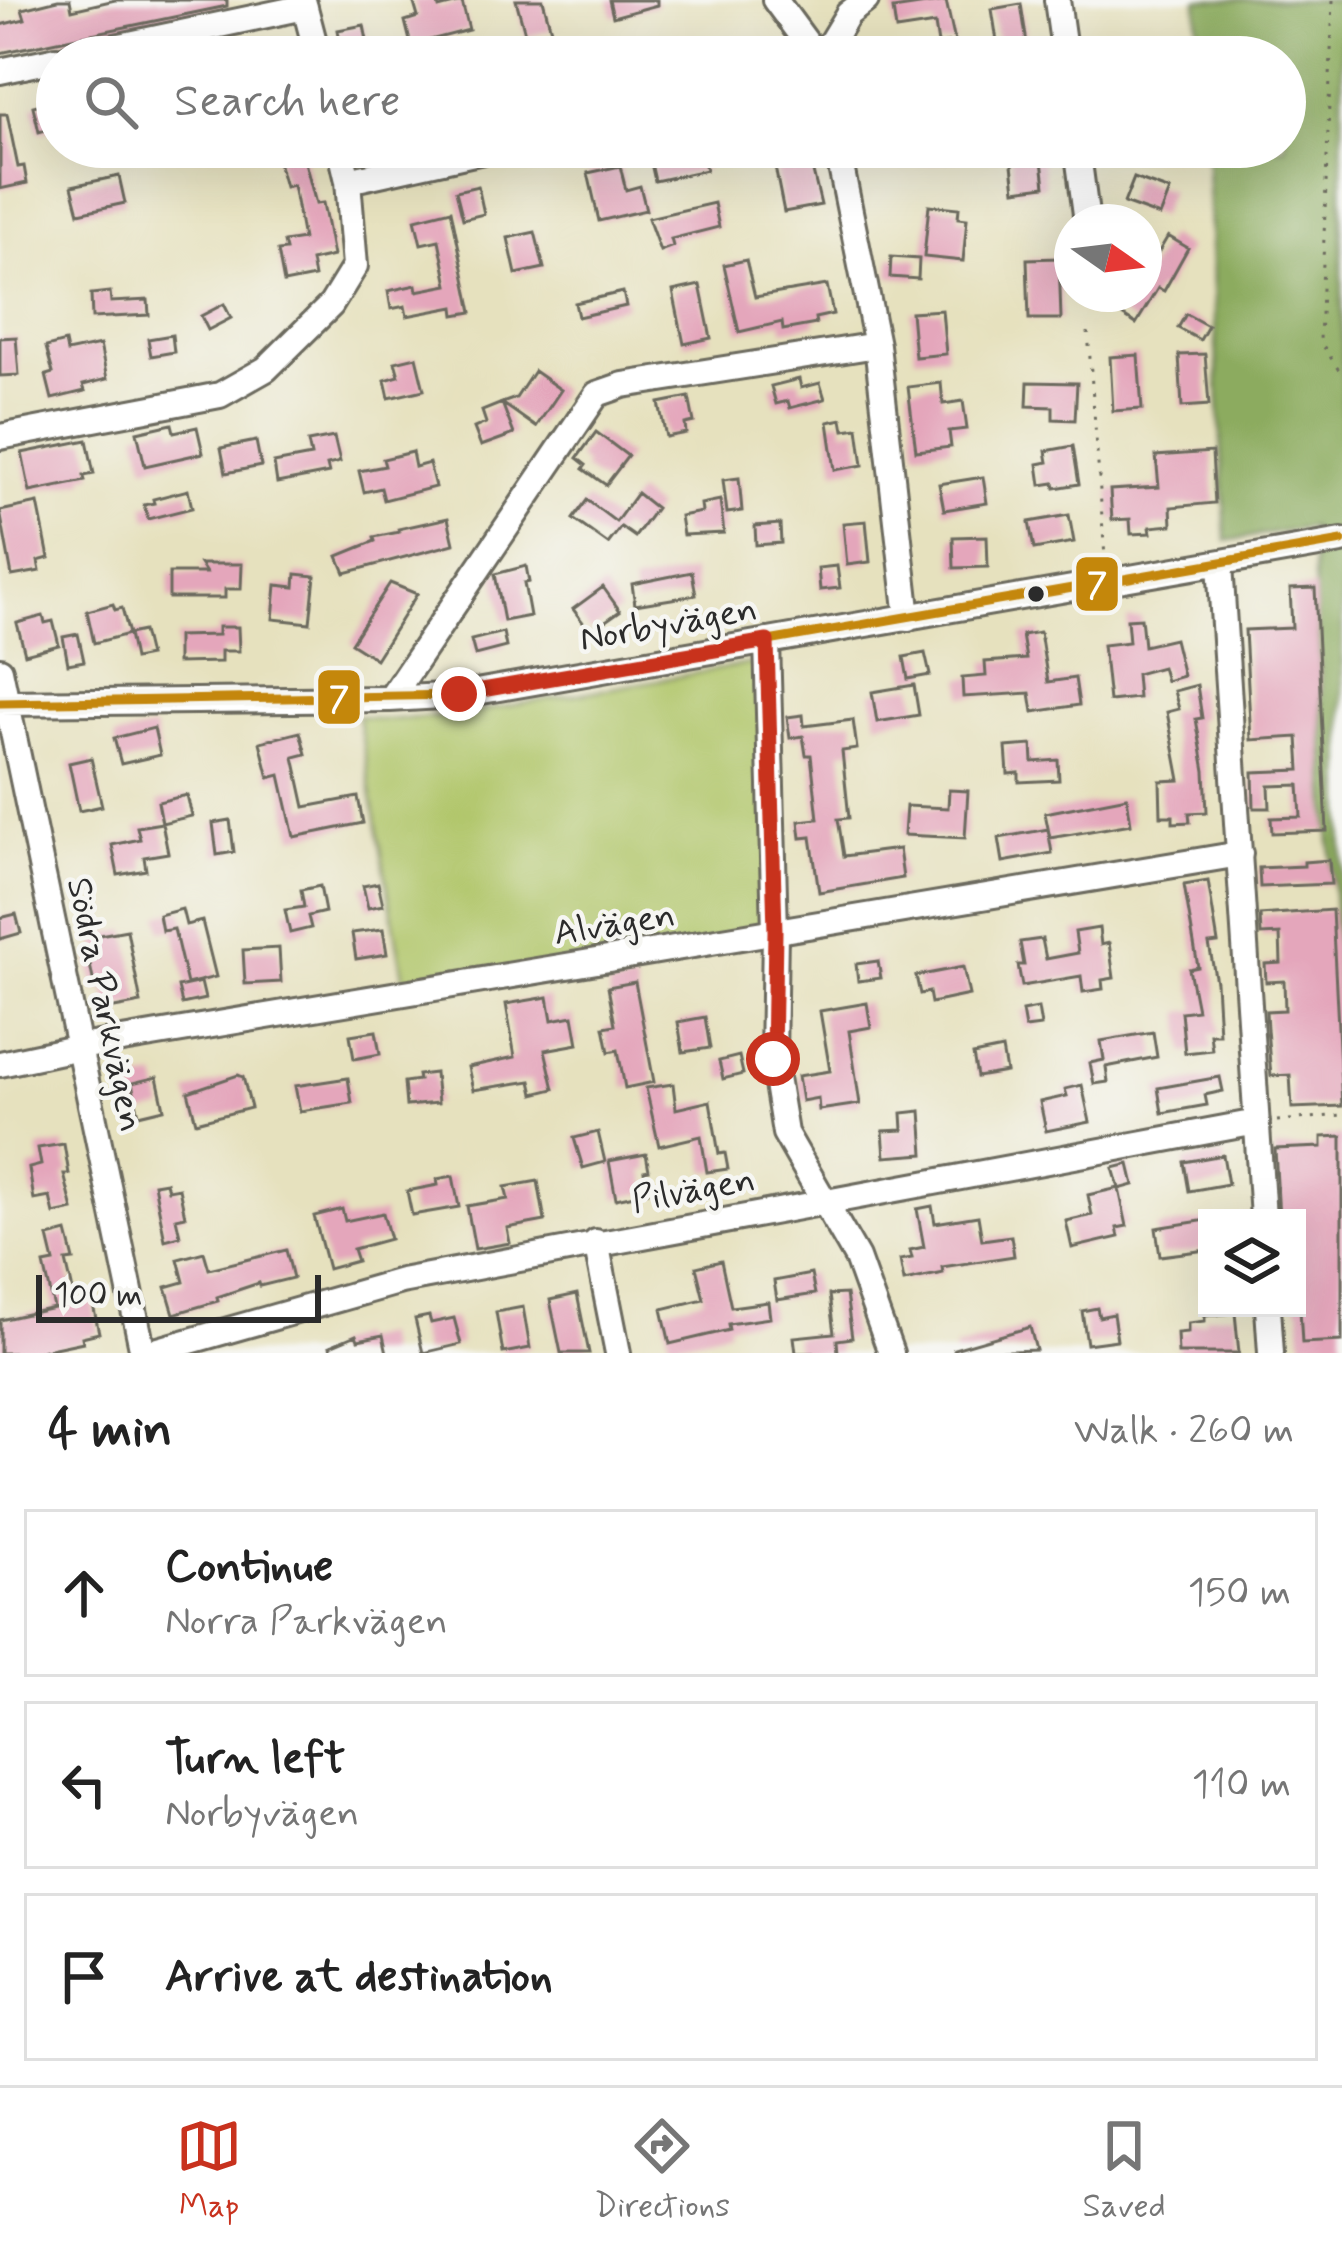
<!DOCTYPE html>
<meta charset="utf-8">
<style>
:root{--surface:#fff;--page:#f2f2f2;--text:#222;--muted:#767676;--line:#e0e0e0;--accent:#c8321e}
body{margin:0;font-family:Mynerve,sans-serif;background:var(--page);color:var(--text)}
.controls{position:absolute;right:36px;bottom:36px;display:grid;overflow:hidden;border-radius:0px;box-shadow:0 12px 48px #0002}
.controls button{width:108px;height:108px;display:grid;place-items:center;padding:0;border:0;border-bottom:3px solid var(--line);background:var(--surface);color:var(--text);font:60px sans-serif}
.compass{position:absolute;left:1054px;top:204px;width:108px;height:108px;border-radius:50%;background:var(--surface);box-shadow:0 12px 48px #0002;rotate:104deg}
.scale{position:absolute;left:36px;bottom:30px;width:285px;box-sizing:border-box;padding-left:12px;border:6px solid #2b2b2b;border-top:0;font-size:33px;line-height:42px;white-space:nowrap;color:#2b2b2b;-webkit-text-stroke:9px #f6f6f2;paint-order:stroke}
.stop{position:absolute;width:36px;height:36px;margin:-27px;border:9px solid #c8321e;border-radius:50%;background:#fff}
.stop.end{background:#c8321e;border-color:#fff;box-shadow:0 3px 12px #0008}
.list{margin:0;padding:0;list-style:none}
h2{display:flex;justify-content:space-between;align-items:center;height:156px;margin:0;padding:0 48px;font-size:51px}
h2 small{font-size:39px;font-weight:400;color:var(--muted)}
.list li{display:grid;grid-template-columns:78px 1fr auto;gap:36px;align-items:center;box-sizing:border-box;height:168px;margin:0 24px 24px;padding:0 24px;border:3px solid var(--line);border-radius:0px}
.list b{display:block;font-size:45px;white-space:nowrap}
.list p{margin:0;font-size:39px;white-space:nowrap;color:var(--muted)}
.list em{font-size:39px;font-style:normal;color:var(--muted)}
.icon{flex:none;width:66px;height:66px;fill:none;stroke:currentColor;stroke-width:2;stroke-linecap:round;stroke-linejoin:round}
.map{position:relative;flex:none;width:1342px;height:1353px;overflow:hidden}
.search{position:absolute;background:var(--surface);box-shadow:0 12px 48px #0002;left:36px;right:36px;top:36px;height:132px;display:flex;align-items:center;gap:30px;box-sizing:border-box;padding:0 42px;border-radius:66px;color:var(--muted);font-size:45px}
.sheet{height:732px;background:var(--surface)}
nav{display:flex;justify-content:space-around;align-items:center;box-sizing:border-box;height:168px;border-top:3px solid var(--line);background:var(--surface);font-size:33px;color:var(--muted)}
nav a{display:grid;justify-items:center;gap:6px}
nav .on{color:var(--accent)}
.map>svg:first-child{display:block}
.green{fill:#b1c66b;stroke:#6e784b;stroke-width:3}
.forest{fill:#8cab5f;stroke:#5c6b45;stroke-width:3}
.building{fill:#e4a6bb}
.lines{fill:none;stroke-linecap:round;stroke-linejoin:round}
.minor-casing{stroke:#6c6b5e;stroke-width:30}
.path{stroke:#6c6b5e;stroke-width:3;stroke-dasharray:3 9;stroke-linecap:butt}
.minor{stroke:#fff;stroke-width:24}
.bus-1-casing{stroke:#f6f6f2;stroke-width:18}
.bus-1{stroke:#c4870b;stroke-width:9}
.route{stroke:#c8321e;stroke-width:15}
.bus-dot{fill:#2b2b2b;stroke:#f6f6f2;stroke-width:4.5}
.labels{text-anchor:middle;stroke-width:9;stroke-linejoin:round;paint-order:stroke}
.street-label{font-size:36px;fill:#2b2b2b;stroke:#f6f6f2}
.line-badge{stroke:#f6f6f2;stroke-width:4.5}
.badge-label{font-size:33px;text-anchor:middle;font-weight:bold;fill:#fff}
</style>
<div class="map">
<svg width="1342" height="1353" viewBox="0 0 1342 1353">
<rect width="100%" height="100%" fill="#f6f6f2"/>
<filter id="ink" filterUnits="userSpaceOnUse"><feTurbulence type="fractalNoise" baseFrequency=".00833" numOctaves="2"/><feDisplacementMap in="SourceGraphic" scale="24" xChannelSelector="R" yChannelSelector="G"/><feConvolveMatrix kernelMatrix="1 2 1 2 8 2 1 2 1" color-interpolation-filters="sRGB"/></filter>
<filter id="wash" filterUnits="userSpaceOnUse"><feTurbulence type="fractalNoise" baseFrequency=".004" numOctaves="4" result="noise"/><feDisplacementMap in="SourceGraphic" scale="48" xChannelSelector="R" yChannelSelector="G"/><feGaussianBlur stdDeviation="2.7" result="paint"/><feColorMatrix in="noise" values="0 0 0 0 0 0 0 0 0 0 0 0 0 0 0 0 0 1.4 0 .05"/><feComposite in="paint" operator="in"/></filter>
<g filter="url(#wash)">
<rect width="100%" height="100%" fill="#e6e1be"/>
<path class="green" d="M760,662L775,931L406,993L358,716L383,720L452,716Z"/>
<path class="forest" d="M1197,0H1342V1037L1311,527L1226,541L1206,147H1285V57H1200Z"/>
<g id="blocks">
<path class="building" d="M58,0H70L72,10L115,0H227V6L0,53V25L25,19L22,9Z
M413,0H437L439,8L462,2L469,30L411,45L405,21L418,17Z
M516,0H543L551,30L526,37Z
M609,0H657V5L613,17Z
M946,1L955,42L938,44L935,24L896,30L893,9Z
M1021,4L1028,50L999,54L992,9Z
M364,25L369,51L343,56L338,30Z
M57,100V127L39,132L33,106Z
M0,114H7L18,167L24,166L27,183L0,189Z
M274,147H301L316,204L323,203L333,256L311,261L314,277L284,283L278,251L286,250L284,242L303,239L293,185L285,187Z
M679,147H701L706,170L655,181L651,163L662,160L660,151Z
M771,147H807L821,205L784,212Z
M916,147H978L979,156L919,165Z
M1041,152L1045,186L1015,190L1011,156Z
M620,166L626,190L640,186L646,210L599,221L588,173Z
M119,176L125,203L79,213L72,186Z
M1134,178L1170,191L1160,216L1124,203Z
M478,186L484,214L463,219L456,191Z
M714,203L719,227L671,239L673,246L660,251L648,218Z
M929,205L959,208L958,218L967,219L963,261L924,257Z
M451,210L472,312L455,315L454,307L407,316L405,306L391,309L388,291L416,285L417,291L448,285L439,240L421,244L415,219Z
M535,232L544,268L516,274L508,238Z
M1168,236L1188,248L1164,291L1158,288L1136,324L1117,312L1127,294H1144V267L1148,270Z
M891,257L919,259L918,279L890,277Z
M1059,258L1061,319H1029L1027,259Z
M746,260L755,297L827,285L833,314L815,318L816,324L783,330L782,322L739,332L724,265Z
M700,285L711,338L684,344L673,291Z
M110,292L111,302L148,300L149,315L92,318L91,294Z
M623,292L626,306L578,317L575,303Z
M224,304L231,318L208,330L201,316Z
M942,310L946,354L915,357L911,312Z
M1186,314L1208,326L1200,340L1178,328Z
M172,335L174,352L151,356L148,339Z
M16,337L19,375L0,376V338Z
M65,342L67,352L100,345L107,379L83,385L85,391L52,399L46,375L53,373L46,347Z
M1205,354L1209,405L1182,407L1179,355Z
M1138,355L1142,409L1113,411L1110,357Z
M416,357L424,390L389,398L385,380L399,376L395,362Z
M534,371L561,390L536,427L502,403L516,398Z
M799,379L801,388L820,383L825,399L790,408L788,401L776,404L771,386Z
M1028,382L1077,383L1075,420L1053,419V407L1027,406Z
M941,383L943,404L963,401L967,429L949,431L951,447L916,451L908,387Z
M689,397L694,422L685,424L686,433L666,437L659,403Z
M502,403L514,434L481,446L474,428L486,423L482,411Z
M842,419L844,430L858,428L863,465L835,470L828,422Z
M172,424L174,432L197,427L203,453L145,466L137,432Z
M596,432L628,456L606,485L583,469L586,465L577,458Z
M334,437L340,462L327,465L329,473L277,483L274,463L311,456L308,442Z
M87,440L94,474L84,476L85,481L30,492L22,453Z
M256,441L261,466L226,473L221,448Z
M1073,446L1079,484L1055,488L1054,483L1041,485L1038,464L1048,462L1046,451Z
M412,452L415,467L429,463L435,487L384,500L381,488L364,492L359,471L385,466L383,459Z
M1212,452L1215,503L1171,507L1172,525L1150,527L1151,533L1131,534L1130,519L1112,520L1110,490L1159,487L1156,456Z
M983,477L987,503L944,510L939,484Z
M739,478L742,511L727,513L723,480Z
M188,490L192,508L148,519L144,505L154,503L153,499Z
M637,493L656,508L635,537L621,527L608,544L573,519L587,500L616,522Z
M720,500L724,533L683,535L680,516L702,512L701,504Z
M38,503L49,558L38,561L40,571L12,576L0,511Z
M1069,515L1074,542L1034,549L1029,522Z
M448,518L454,544L345,573L338,556L375,541L374,537L399,532L398,529Z
M866,521L870,562L847,565L843,523Z
M780,524L781,543L756,545L755,526Z
M987,536L988,567L954,568L953,537Z
M200,564H242L241,589H225V598H169V573H206Z
M526,566L529,582L524,583L530,616L504,621L495,574Z
M837,566L840,588L820,590L818,568Z
M692,572L696,595L635,605L632,584Z
M296,574L315,576L310,623L273,619L276,585L295,587Z
M390,583L417,594L376,659L351,643Z
M603,587L620,611L590,632L573,609Z
M1315,588L1327,831L1272,833L1271,818L1301,817L1299,785L1269,786L1270,808H1254L1253,772L1300,770L1298,737L1251,740L1245,630L1292,628L1290,589Z
M113,604L115,610L122,608L129,634L94,643L87,611Z
M43,616L45,623L53,621L59,645L25,654L17,623Z
M1141,618L1144,646L1174,639L1183,676L1166,681L1162,667L1136,674L1138,698L1109,701L1103,645L1129,642L1127,619Z
M218,627H238L239,651H221V662L177,663V636L218,635Z
M143,631L149,656L134,659L129,634Z
M503,632L506,647L475,655L471,640Z
M1040,632L1048,682L1075,678L1079,705L1033,712L1030,693L963,697L962,678L986,676L985,662L1026,659L1022,635Z
M78,634L84,661L68,664L63,637Z
M925,653L930,675L908,679L904,657Z
M914,685L919,715L877,722L872,692Z
M1197,685L1202,718L1196,719L1205,771L1207,812L1189,813L1190,822L1173,823V816H1161L1160,781L1180,780L1167,712L1179,709L1174,691Z
M803,715L804,726L853,720L857,749L842,751L849,818L838,819L844,856L899,849L903,878L819,892L811,837L801,838L799,821L818,819L811,755H806L803,736L790,738L787,717Z
M154,728L160,755L121,764L114,738Z
M300,732L306,754L294,757L305,807L358,797L363,823L294,837L280,775L269,778L260,742Z
M1032,745L1033,762L1058,760L1059,780L1019,782V773L1008,774L1006,747Z
M91,758L102,806L79,811L69,763Z
M949,790L968,791L965,838L904,835L906,806L948,808Z
M187,795L192,816L162,823L158,802Z
M1127,797L1131,824L1050,838L1045,813Z
M230,820L234,852L217,855L213,823Z
M162,823L168,853L144,857L146,870L118,875L112,845L140,839L137,827Z
M1048,829L1052,853L1003,862L999,838Z
M1329,860L1331,884L1260,887L1259,868L1304,866V862Z
M1208,881L1218,943L1209,944L1216,982L1219,1034H1210L1212,1050L1185,1053L1181,1012L1197,1010L1189,969L1198,967L1184,885Z
M378,883L383,905L368,908L363,886Z
M320,886L325,912L308,916L311,928L290,933L285,910L304,907L301,890Z
M182,909L186,925L202,921L216,977L187,984L174,929L162,931L159,915Z
M1332,910L1342,1106L1292,1108L1290,1075L1271,1076L1267,1029L1266,1011L1285,1010L1284,981L1266,982L1265,964L1281,963L1280,934L1261,935L1260,915Z
M16,914L21,933L0,939V918Z
M1099,928L1101,945L1109,943L1114,978L1102,980L1103,989L1083,992L1081,976L1022,986L1018,965H1024L1020,942L1042,939L1046,959L1078,953L1075,932Z
M383,929L387,954L356,959L352,933Z
M127,930L141,1003L109,1009L104,987L95,989L89,960L99,958L94,936Z
M279,948L281,982L245,984L243,950Z
M878,961L881,978L858,981L856,964Z
M963,967L969,995L931,1003L929,992L920,994L916,976Z
M201,982L205,999L182,1004L178,987Z
M635,982L654,1082L625,1088L618,1050L609,1052L604,1027L615,1025L608,987Z
M548,997L552,1020L573,1016L578,1044L545,1050L554,1089L534,1094L531,1081L473,1090L468,1067L515,1057L506,1004Z
M867,1003L871,1027L849,1031L860,1104L819,1110L818,1098L802,1101L798,1076L830,1071L820,1011Z
M1038,1008L1041,1026L1025,1028L1022,1011Z
M705,1017L710,1048L683,1052L678,1022Z
M376,1031L380,1054L354,1059L350,1035Z
M1153,1032L1157,1057L1106,1067L1108,1082L1094,1084L1090,1063L1104,1060L1101,1041Z
M1002,1049L1006,1072L977,1077L973,1055Z
M739,1056L743,1074L723,1079L719,1061Z
M435,1073L438,1103L406,1106L404,1082L419,1080L418,1075Z
M238,1075L243,1077L251,1108L196,1122L188,1092Z
M157,1077L164,1109L139,1115L132,1083Z
M1220,1077L1223,1091L1205,1095L1207,1105L1162,1113L1158,1088Z
M348,1078L352,1103L300,1111L295,1086Z
M673,1084L676,1109L710,1101L719,1154L725,1153L728,1169L707,1172L701,1136L659,1146L646,1088Z
M1082,1085L1090,1122L1046,1131L1040,1102L1067,1096L1065,1089Z
M921,1111L924,1154L885,1157L883,1131L903,1130L902,1113Z
M598,1132L605,1162L583,1168L574,1138Z
M1342,1136V1341L1302,1343L1300,1309H1297V1216L1279,1217L1275,1149L1322,1147V1137Z
M64,1144L69,1174H64L73,1210L54,1214L50,1197L34,1200L29,1168L41,1165L38,1148Z
M646,1154L649,1170L644,1171L648,1192L616,1199L609,1161Z
M1223,1155L1228,1184L1189,1191L1184,1162Z
M1129,1164L1134,1185L1119,1189L1127,1226L1117,1228L1119,1237L1072,1248L1066,1221L1092,1215L1088,1195L1119,1188L1113,1168Z
M453,1176L459,1207L412,1215L407,1191L438,1185L437,1179Z
M538,1181L545,1221L507,1228L510,1243L475,1249L467,1206L508,1199L505,1187Z
M166,1182L168,1190L179,1188L185,1216L176,1218L180,1236L165,1240L154,1184Z
M932,1206L935,1223L978,1216L982,1240L1011,1236L1014,1256L942,1267L943,1273L904,1281L900,1260L912,1258L910,1250L924,1247L917,1209Z
M342,1209L345,1221L383,1213L390,1239L353,1249L357,1261L328,1269L314,1216Z
M1207,1220V1250L1160,1256L1156,1228Z
M67,1232L74,1260L66,1261L76,1304L92,1300L99,1333L82,1337L83,1342L31,1353H0V1320L54,1308L44,1264L54,1262L48,1237Z
M286,1250L293,1278L260,1286L259,1283L217,1297L218,1301L174,1314L166,1287L184,1282L178,1259L204,1252L209,1269Z
M721,1261L731,1307L768,1302L770,1318L728,1324L729,1330L670,1344L662,1309L704,1299L696,1267Z
M811,1274L815,1294L777,1300L774,1281Z
M577,1294L589,1353H561L550,1300Z
M846,1294L852,1338L837,1340L838,1353H796L794,1337L834,1333L829,1295Z
M523,1307L530,1348L503,1353L496,1312Z
M1097,1308L1099,1317L1113,1314L1117,1340L1087,1344L1082,1311Z
M1235,1313L1239,1353H1178L1177,1333L1188,1332V1323L1205,1321V1316Z
M429,1316L431,1323L454,1318L461,1344L423,1353L415,1319Z
M1030,1327L1036,1350L955,1353L954,1349Z
M356,1335L358,1340L383,1335L387,1353H331L330,1346Z"/>
</g>
</g>
<g filter="url(#ink)">
<use href="#blocks" fill-opacity="0" stroke="#6c6b5e" stroke-width="3"/>
<g class="lines">
<g class="minor-casing">
<path id="minor" d="M303,0L318,57
M775,0L817,57
M1057,0L1065,57
M68,57L305,7
M822,57L848,14L866,0
M0,71L57,59
M340,147L348,181
M837,147L877,345L908,618
M1077,147L1087,222
M0,437L220,395L266,369L331,305L355,266L348,181L501,147
M1220,564L1263,1218
M767,641L775,931L773,1059L785,1133L857,1258L891,1353
M0,670L143,1353
M390,699L597,394L623,385L877,345
M0,703L390,699L459,695L1342,541
M0,1064L80,1047L1240,854
M596,1242L618,1353
M1268,1308L1271,1353
M148,1353L401,1281L1257,1122"/>
</g>
<path class="path" d="M1333,0L1320,341L1342,375
M1088,332L1105,557
M1277,1121L1342,1115"/>
<use href="#minor" class="minor"/>
<g class="bus-1-casing">
<path id="bus-1" d="M0,703L459,695L1342,541"/>
</g>
<use href="#bus-1" class="bus-1"/>
</g>
</g>
<g class="lines" filter="url(#ink)">
<path class="route" d="M459,694L767,641L775,931L773,1059"/>
</g>
<circle class="bus-dot" cx="1036" cy="594" r="10"/>
<g class="labels">
<g class="street-label">
<text transform="translate(668 622) rotate(-10)" y="13">Norbyvägen</text>
<text transform="translate(614 922) rotate(-9)" y="13">Alvägen</text>
<text transform="translate(107 1004) rotate(78)" y="13">Södra Parkvägen</text>
<text transform="translate(693 1188) rotate(-10)" y="13">Pilvägen</text>
</g>
</g>
<g class="line-badge">
<rect x="1074" y="555" width="46" height="58" rx="12" fill="#c4870b"/>
<rect x="316" y="668" width="46" height="58" rx="12" fill="#c4870b"/>
</g>
<g class="badge-label">
<text x="1097" y="595">7</text>
<text x="339" y="709">7</text>
</g>
</svg>
<div class="controls">
<button><svg class="icon" aria-label="layers" viewBox="0 0 24 24"><path d="M12 4l9 5-9 5-9-5zM3 14l9 5 9-5"/></svg></button>
</div>
<svg class="compass" viewBox="-18 -18 36 36"><path d="M0-13l5 13h-10z" fill="#e53935"/><path d="M0 13l5-13h-10z" fill="#767676"/></svg>
<div class="scale">100 m</div>
<div class="stop" style="left:773px;top:1059px"></div>
<div class="stop end" style="left:459px;top:694px"></div>
<div class="search"><svg class="icon" aria-label="search" viewBox="0 0 24 24"><circle cx="10" cy="10" r="6"/><path d="M15 15l6 6"/></svg>Search here</div>
</div>
<section class="sheet">
<h2>4 min<small>Walk · 260 m</small></h2>
<ul class="list">
<li><svg class="icon" aria-label="ahead" viewBox="0 0 24 24"><path d="M12 20V5M6 11l6-6 6 6"/></svg><div><b>Continue</b><p>Norra Parkvägen</p></div><em>150 m</em></li>
<li><svg class="icon" aria-label="left" viewBox="0 0 24 24"><path d="M17 20v-9H6M10 6l-5 5 5 5"/></svg><div><b>Turn left</b><p>Norbyvägen</p></div><em>110 m</em></li>
<li><svg class="icon" aria-label="arrive" viewBox="0 0 24 24"><path d="M6 21V4h12l-3 4 3 4H6"/></svg><div><b>Arrive at destination</b></div></li>
</ul>
</section>
<nav>
<a class="on"><svg class="icon" aria-label="map" viewBox="0 0 24 24"><path d="M3 6l6-2 6 2 6-2v14l-6 2-6-2-6 2zM9 4v14M15 6v14"/></svg>Map</a>
<a><svg class="icon" aria-label="directions" viewBox="0 0 24 24"><path d="M12 3l9 9-9 9-9-9zM9 14v-3h6M13 9l2 2-2 2"/></svg>Directions</a>
<a><svg class="icon" aria-label="saved" viewBox="0 0 24 24"><path d="M7 4h10v16l-5-4-5 4z"/></svg>Saved</a>
</nav>
